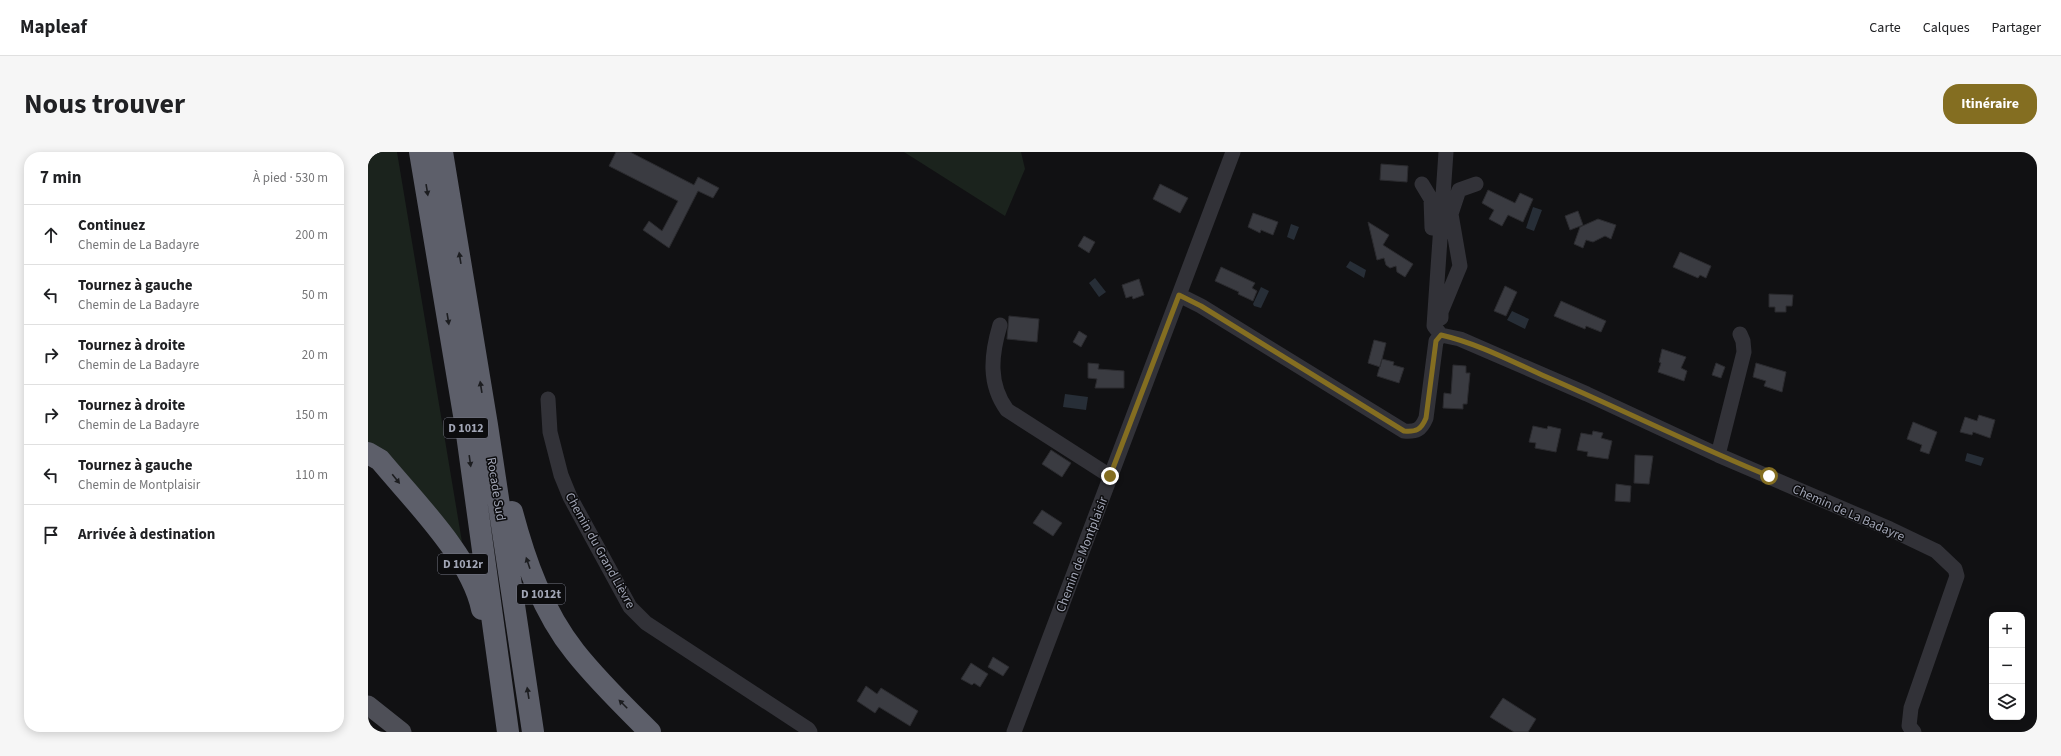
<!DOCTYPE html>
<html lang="fr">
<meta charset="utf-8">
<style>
:root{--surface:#fff;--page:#f6f6f6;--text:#202124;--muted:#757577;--line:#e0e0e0;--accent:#846e21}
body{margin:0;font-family:"Source Sans 3",sans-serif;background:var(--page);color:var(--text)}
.controls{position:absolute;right:12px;bottom:12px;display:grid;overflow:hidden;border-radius:8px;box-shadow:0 2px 10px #0003}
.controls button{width:36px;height:36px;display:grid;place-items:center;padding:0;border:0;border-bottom:1px solid var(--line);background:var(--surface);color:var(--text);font:20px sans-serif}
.stop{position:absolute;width:12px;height:12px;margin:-9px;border:3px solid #846e21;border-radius:50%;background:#fff}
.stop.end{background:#846e21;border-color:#fff;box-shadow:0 1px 4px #0008}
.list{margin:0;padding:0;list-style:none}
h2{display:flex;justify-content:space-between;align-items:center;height:52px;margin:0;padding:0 16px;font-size:17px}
h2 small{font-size:13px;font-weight:400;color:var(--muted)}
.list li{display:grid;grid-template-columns:26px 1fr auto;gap:12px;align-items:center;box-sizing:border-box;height:60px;padding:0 16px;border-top:1px solid var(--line)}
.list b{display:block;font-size:15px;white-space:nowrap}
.list p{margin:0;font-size:13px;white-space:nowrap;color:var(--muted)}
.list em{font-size:13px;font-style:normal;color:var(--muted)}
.icon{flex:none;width:22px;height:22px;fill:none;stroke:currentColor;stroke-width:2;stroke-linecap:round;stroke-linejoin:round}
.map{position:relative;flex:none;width:1669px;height:580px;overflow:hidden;border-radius:16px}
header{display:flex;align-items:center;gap:24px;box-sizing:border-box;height:56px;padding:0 20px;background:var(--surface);border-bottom:1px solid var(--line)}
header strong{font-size:19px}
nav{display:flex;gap:22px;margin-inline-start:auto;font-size:14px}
.intro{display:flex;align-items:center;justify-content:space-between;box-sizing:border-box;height:96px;padding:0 24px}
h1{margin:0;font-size:28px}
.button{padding:10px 18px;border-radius:16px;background:var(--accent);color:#fff;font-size:14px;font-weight:700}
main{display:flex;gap:24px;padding:0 24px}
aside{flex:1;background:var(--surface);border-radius:16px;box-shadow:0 2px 10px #0003}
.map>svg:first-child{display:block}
.green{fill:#1b231d}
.water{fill:#272e37}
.building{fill:#3a3b41;stroke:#2b2b2f}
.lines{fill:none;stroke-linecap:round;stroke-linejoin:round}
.minor{stroke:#323238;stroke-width:15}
.major{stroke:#4e4f57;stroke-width:19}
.highway{stroke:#5d5f6a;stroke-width:22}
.oneway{fill:#1c1d20}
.route{stroke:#846e21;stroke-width:5}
.labels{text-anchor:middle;stroke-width:3;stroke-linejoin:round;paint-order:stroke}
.shield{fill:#0c0c0e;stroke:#747783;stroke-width:1}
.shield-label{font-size:12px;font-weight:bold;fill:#a1a5b5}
.street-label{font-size:13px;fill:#a1a5b5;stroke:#0c0c0e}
</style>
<header>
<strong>Mapleaf</strong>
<nav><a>Carte</a><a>Calques</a><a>Partager</a></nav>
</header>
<div class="intro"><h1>Nous trouver</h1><a class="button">Itinéraire</a></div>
<main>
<aside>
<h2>7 min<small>À pied · 530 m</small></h2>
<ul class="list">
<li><svg class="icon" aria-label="ahead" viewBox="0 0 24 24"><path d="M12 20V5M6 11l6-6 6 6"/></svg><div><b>Continuez</b><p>Chemin de La Badayre</p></div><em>200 m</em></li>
<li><svg class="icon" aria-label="left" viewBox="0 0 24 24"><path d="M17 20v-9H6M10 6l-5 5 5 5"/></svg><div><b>Tournez à gauche</b><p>Chemin de La Badayre</p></div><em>50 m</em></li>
<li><svg class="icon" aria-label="right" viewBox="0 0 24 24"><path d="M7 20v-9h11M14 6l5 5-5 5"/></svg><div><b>Tournez à droite</b><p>Chemin de La Badayre</p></div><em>20 m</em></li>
<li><svg class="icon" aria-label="right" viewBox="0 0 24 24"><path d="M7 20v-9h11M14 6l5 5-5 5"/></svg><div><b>Tournez à droite</b><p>Chemin de La Badayre</p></div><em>150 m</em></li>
<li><svg class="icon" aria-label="left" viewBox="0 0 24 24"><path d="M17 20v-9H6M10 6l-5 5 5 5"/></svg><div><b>Tournez à gauche</b><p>Chemin de Montplaisir</p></div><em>110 m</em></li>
<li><svg class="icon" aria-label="arrive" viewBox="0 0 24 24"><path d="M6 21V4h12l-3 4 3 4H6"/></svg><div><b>Arrivée à destination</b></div></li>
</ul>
</aside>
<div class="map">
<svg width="1669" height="580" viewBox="0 0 1669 580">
<rect width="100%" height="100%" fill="#111113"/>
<path class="green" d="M0,0H29L94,390L15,298L0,291Z
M536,0H653L657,17L637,64Z"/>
<path class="water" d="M1165,55L1174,58L1166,79L1158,76Z
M923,72L931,75L926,88L919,85Z
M982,109L998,118L996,126L978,115Z
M727,126L738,140L731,145L721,131Z
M893,135L901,139L893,156L886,154L885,152Z
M1144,159L1161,167L1157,177L1139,168Z
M697,242L720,245L718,258L695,255Z
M1599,301L1616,306L1613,314L1597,309Z"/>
<path class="building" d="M248,0H262L326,33L330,25L351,36L345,46L330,39L301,96L275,78L281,69L294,79L310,49L241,14Z
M1013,12L1040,14L1039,30L1012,28Z
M792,32L820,46L812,61L785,47Z
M1120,38L1147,51L1152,41L1165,47L1155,70L1140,63L1134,74L1121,67L1126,58L1114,51Z
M1210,59L1215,73L1202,78L1197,64Z
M885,61L910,70L905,83L893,78L892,81L880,75Z
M1230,67L1248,73L1243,87L1237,84L1225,90L1218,88L1215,96L1206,92L1212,75Z
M1000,70L1021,83L1015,93L1045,112L1037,125L1029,120L1028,114L1022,116L1018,113L1016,106L1009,108Z
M716,84L727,90L721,101L710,94Z
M1312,100L1343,114L1338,126L1332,123L1330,126L1305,115Z
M853,115L887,131L884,136L889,139L885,149L870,142L871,140L847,129Z
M771,127L776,143L765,147L764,144L758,146L754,133Z
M1137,134L1149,140L1138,164L1126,159Z
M1401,142L1425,143L1424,154H1418V160H1407V155H1401Z
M1193,149L1238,169L1233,180L1218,174L1217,177L1186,164Z
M641,164L671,167L669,190L639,187Z
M711,179L719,184L713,195L705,190Z
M1006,188L1018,191L1012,215L1000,211Z
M1294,197L1318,205L1313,216L1319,219L1316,229L1290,220L1293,211L1291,210Z
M1014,207L1026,210L1025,213L1036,216L1031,231L1009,224Z
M720,211L731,212L730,217L756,219V236H727L729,227L720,226Z
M1348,211L1357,215L1353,226L1344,223Z
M1388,211L1418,220L1414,240L1396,234L1398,229L1385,225Z
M1085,213L1098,214V221H1102L1099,252H1095V257L1075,256L1076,241L1083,242Z
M1611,263L1627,268L1622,286L1605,280L1604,283L1592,280L1597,265L1609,269Z
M1545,270L1569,280L1561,302L1552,299L1554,293L1539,287Z
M1165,274L1179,277L1180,274L1193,277L1188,300L1167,296L1168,291L1161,290Z
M1225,279L1235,281L1233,286L1244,289L1240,307L1219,304L1220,300L1209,298L1213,281L1224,283Z
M683,298L703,311L694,325L674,312Z
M1267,303L1285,304L1281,332L1266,331Z
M1248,332L1263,334L1262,350L1247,349Z
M674,358L694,371L685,384L665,371Z
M625,505L641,515L635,524L620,515Z
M603,511L620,522L612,535L606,531L604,533L593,527Z
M498,534L509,542L513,536L550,559L542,574L511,555L507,561L489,549Z
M1135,546L1168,567L1160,580H1146L1122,565Z"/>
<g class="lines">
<path class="minor" d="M1054,32L1063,47L1064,76
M811,143L833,154L1036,279C1048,280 1053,278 1058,266L1068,189L1073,183L1092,187L1219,242L1350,303L1522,377L1568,399L1587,417L1589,424L1543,556L1541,574L1546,580
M1073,166V160L1092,114L1083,62L1091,38L1108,32
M632,173C623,203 620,232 639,258L742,324
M1073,183L1066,174L1078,0
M180,247L182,280L193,323L202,345L262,455L278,471L440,577L442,580
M1350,303L1376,200L1375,189L1372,182
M646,580L865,0"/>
<path class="major" d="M0,553L34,580"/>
<path class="highway" d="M52,0L98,275L140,580
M74,0L119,273L165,580
M0,301L12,308C46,349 103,405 114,457
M144,360C157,409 175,460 207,500C230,529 256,554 282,580"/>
</g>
<defs><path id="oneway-solid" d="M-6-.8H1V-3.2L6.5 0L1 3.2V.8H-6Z"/></defs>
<g class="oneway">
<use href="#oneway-solid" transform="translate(59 38) rotate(81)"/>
<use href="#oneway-solid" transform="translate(92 106) rotate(-99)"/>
<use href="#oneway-solid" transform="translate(80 167) rotate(81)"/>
<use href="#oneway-solid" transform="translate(113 235) rotate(-99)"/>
<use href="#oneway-solid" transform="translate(102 309) rotate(82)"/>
<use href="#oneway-solid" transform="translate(28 327) rotate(51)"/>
<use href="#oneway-solid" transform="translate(160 411) rotate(-109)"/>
<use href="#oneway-solid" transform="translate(160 541) rotate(-99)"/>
<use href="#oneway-solid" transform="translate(255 552) rotate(-135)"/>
</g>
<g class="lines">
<path class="route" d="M742,324L811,143L833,154L1036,279C1048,280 1053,278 1058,266L1068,189L1073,183C1108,191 1141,208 1174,223C1251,256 1325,293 1401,324"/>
</g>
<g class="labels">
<g class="shield">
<rect x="76" y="266" width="44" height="20" rx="3"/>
<rect x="70" y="402" width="50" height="20" rx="3"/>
<rect x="149" y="432" width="48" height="20" rx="3"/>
</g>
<g class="shield-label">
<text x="98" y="280">D 1012</text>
<text x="95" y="416">D 1012r</text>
<text x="173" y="446">D 1012t</text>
</g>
<g class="street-label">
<text transform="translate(129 337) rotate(81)" y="5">Rocade Sud</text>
<text transform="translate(1481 360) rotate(24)" y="5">Chemin de La Badayre</text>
<text transform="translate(233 398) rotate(61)" y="5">Chemin du Grand Lièvre</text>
<text transform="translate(713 402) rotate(-69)" y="5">Chemin de Montplaisir</text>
</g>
</g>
</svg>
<div class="controls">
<button>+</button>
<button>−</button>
<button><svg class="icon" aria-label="layers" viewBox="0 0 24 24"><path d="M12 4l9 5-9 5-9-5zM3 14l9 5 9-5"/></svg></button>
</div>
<div class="stop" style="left:1401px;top:324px"></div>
<div class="stop end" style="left:742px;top:324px"></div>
</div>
</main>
